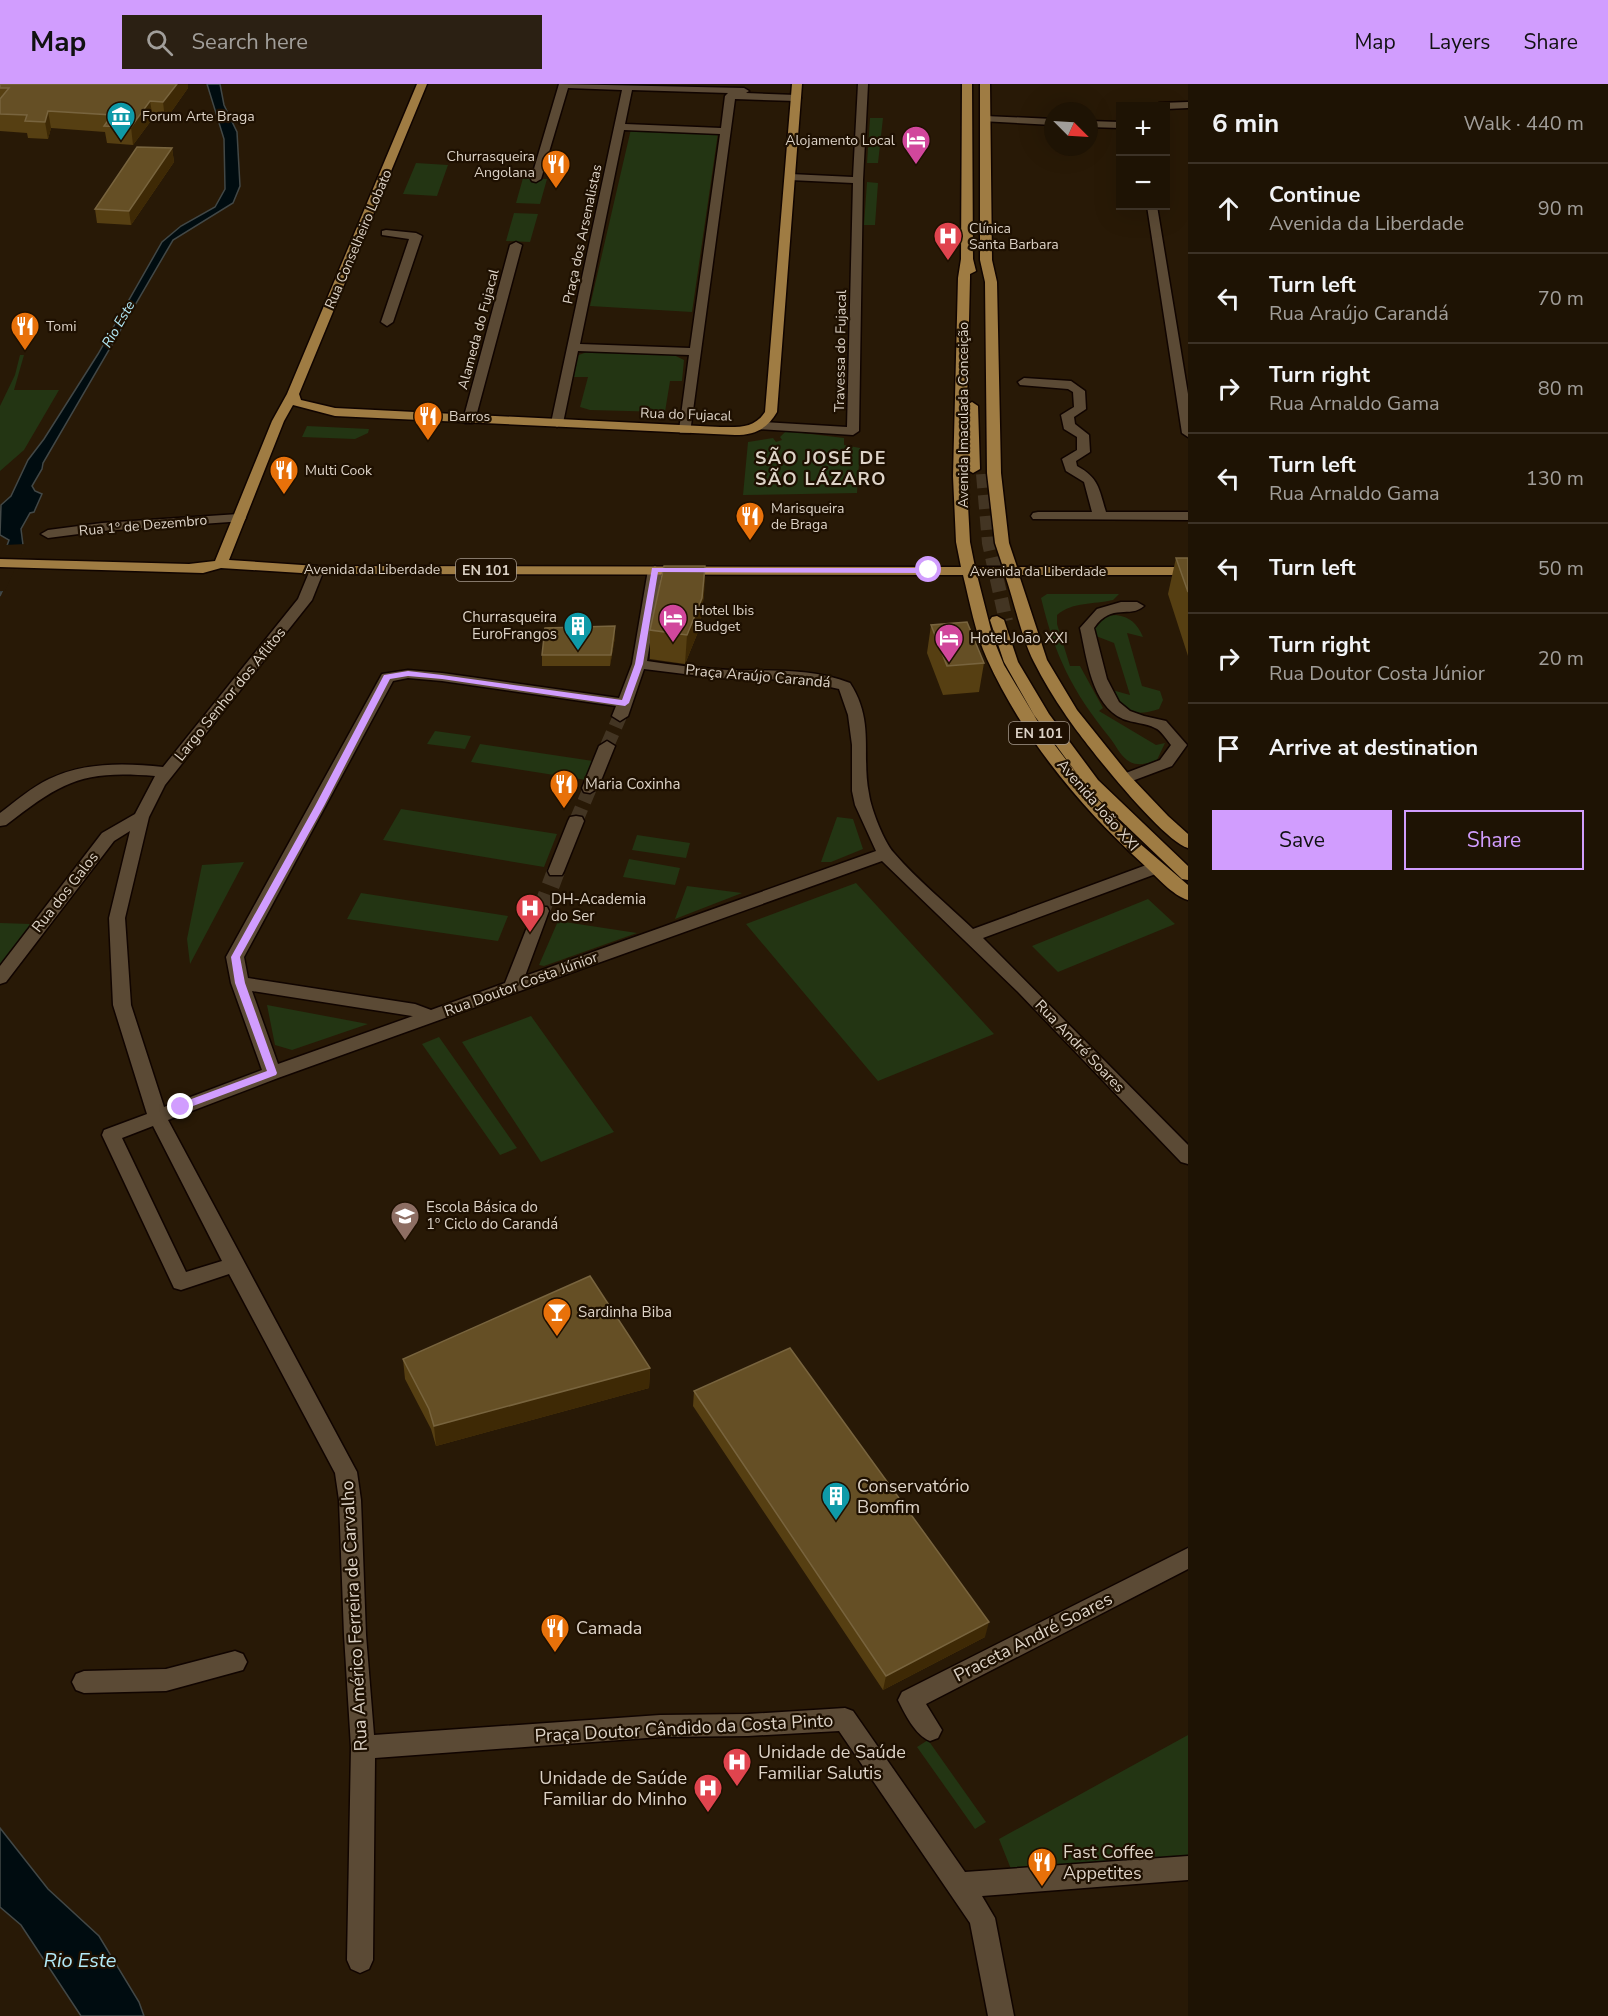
<!DOCTYPE html>
<meta charset="utf-8">
<style>
:root{--surface:#1e1304;--page:#2b2013;--text:#f1f3f6;--muted:#a19e9a;--line:#3c3226;--accent:#d19dfe}
body{margin:0;font-family:"Nunito Sans",sans-serif;background:var(--page);color:var(--text)}
.controls{position:absolute;right:18px;top:18px;display:grid;overflow:hidden;border-radius:0px;box-shadow:0 6px 24px #0002}
.controls button{width:54px;height:54px;display:grid;place-items:center;padding:0;border:0;border-bottom:2px solid var(--line);background:var(--surface);color:var(--text);font:30px sans-serif}
.compass{position:absolute;left:1044px;top:18px;width:54px;height:54px;border-radius:50%;background:var(--surface);box-shadow:0 6px 24px #0002;rotate:114deg}
.stop{position:absolute;width:18px;height:18px;margin:-14px;border:4px solid #d19dfe;border-radius:50%;background:#fff}
.stop.end{background:#d19dfe;border-color:#fff;box-shadow:0 2px 6px #0008}
.list{margin:0;padding:0;list-style:none}
h2{display:flex;justify-content:space-between;align-items:center;height:78px;margin:0;padding:0 24px;font-size:26px}
h2 small{font-size:20px;font-weight:400;color:var(--muted)}
.list li{display:grid;grid-template-columns:39px 1fr auto;gap:18px;align-items:center;box-sizing:border-box;height:90px;padding:0 24px;border-top:2px solid var(--line)}
.list b{display:block;font-size:22px;white-space:nowrap}
.list p{margin:0;font-size:20px;white-space:nowrap;color:var(--muted)}
.list em{font-size:20px;font-style:normal;color:var(--muted)}
.actions{display:flex;gap:12px;padding:18px 24px}
.actions a{flex:1;padding:14px 0;border:2px solid var(--accent);border-radius:0px;text-align:center;font-size:21px;color:var(--accent)}
.actions .main{background:var(--accent);color:#111}
.icon{flex:none;width:33px;height:33px;fill:none;stroke:currentColor;stroke-width:2;stroke-linecap:round;stroke-linejoin:round}
.map{position:relative;flex:none;width:1188px;height:1932px;overflow:hidden}
header{display:flex;align-items:center;gap:36px;box-sizing:border-box;height:84px;padding:0 30px;background:var(--accent);color:#111}
header strong{font-size:28px}
nav{display:flex;gap:33px;margin-inline-start:auto;font-size:21px}
.search{width:420px;height:54px;background:var(--page);display:flex;align-items:center;gap:15px;box-sizing:border-box;padding:0 21px;border-radius:0px;color:var(--muted);font-size:22px}
main{display:flex}
aside{flex:1;background:var(--surface)}
.map>svg:first-child{display:block}
.green{fill:#233513}
.water{fill:#000c10;stroke:#424847;stroke-width:1.5}
.pier{fill:#281906}
.lines{fill:none;stroke-linecap:round;stroke-linejoin:round}
.minor-tunnel-far1{stroke:#433523;stroke-width:14;stroke-dasharray:14 7;stroke-linecap:butt}
.minor-tunnel{stroke:#433523;stroke-width:18;stroke-dasharray:18 9;stroke-linecap:butt}
.major-tunnel{stroke:#433523;stroke-width:14;stroke-dasharray:14 7;stroke-linecap:butt}
.minor-casing{stroke:#100400;stroke-width:3}
.major-casing{stroke:#100400;stroke-width:3}
.minor{fill:#5b4a35;fill-rule:evenodd}
.major{fill:#9f7c43;fill-rule:evenodd}
.wall{fill:#563f12}
.shaded-wall{fill:#3e2905}
.building{fill:#654f25;stroke:#78643e;stroke-width:1.5}
.route{fill:#d19dfe}
.labels{text-anchor:middle;stroke-width:4.5;stroke-linejoin:round;paint-order:stroke}
.far-poi-label{font-size:14px;fill:#ddd3c7;stroke:#1e1001;text-anchor:start}
.far-street-label{font-size:14px;fill:#ddd3c7;stroke:#1e1001}
.far-water-label{font-size:14px;font-style:italic;fill:#b2e9f7;stroke:#1e1001}
.shield{fill:#1e1001;stroke:#a4988c;stroke-width:1.5}
.shield-label{font-size:14px;font-weight:bold;fill:#ddd3c7}
.poi-label{font-size:15px;fill:#ddd3c7;stroke:#1e1001;text-anchor:start}
.street-label{font-size:15px;fill:#ddd3c7;stroke:#1e1001}
.far-district-label{font-size:18px;font-weight:bold;letter-spacing:1.5px;fill:#ddd3c7;stroke:#1e1001}
.near-poi-label{font-size:18px;fill:#ddd3c7;stroke:#1e1001;text-anchor:start}
.near-street-label{font-size:18px;fill:#ddd3c7;stroke:#1e1001}
.near-water-label{font-size:20px;font-style:italic;fill:#b2e9f7;stroke:#1e1001}
</style>
<header>
<strong>Map</strong>
<div class="search"><svg class="icon" aria-label="search" viewBox="0 0 24 24"><circle cx="10" cy="10" r="6"/><path d="M15 15l6 6"/></svg>Search here</div>
<nav><a>Map</a><a>Layers</a><a>Share</a></nav>
</header>
<main>
<div class="map">
<svg width="1188" height="1932" viewBox="0 0 1188 1932">
<rect width="100%" height="100%" fill="#281906"/>
<path class="green" d="M870,34H883L878,79H867Z
M631,45L718,49L692,228L590,222Z
M416,79L448,81L437,112L403,110Z
M523,94L547,95L540,120L516,119Z
M867,98L878,99L875,141H864Z
M514,129L538,130L530,158L506,157Z
M587,268L674,271L684,276L682,297H670L665,328L590,326L580,323L588,293H574L576,272Z
M20,271H24L14,306H59L24,366L0,387V322L15,291Z
M307,342L369,345L368,349L355,355L302,353Z
M786,347L844,354V361L860,364L857,409L743,411L748,358L773,354L776,358L782,356L780,353Z
M1047,510H1119L1113,516C1093,521 1074,517 1057,531V540L1070,582H1080L1103,624L1099,627L1156,661L1165,659L1157,676C1147,680 1136,683 1127,676C1120,671 1115,660 1110,654C1072,607 1055,572 1041,514Z
M1116,531C1130,533 1137,539 1143,553L1127,549L1142,602L1160,607L1163,616L1159,625C1136,633 1121,629 1112,606L1130,611L1114,559L1096,552L1094,541L1105,532Z
M435,647L471,652L465,665L427,660Z
M480,660L593,677L586,696L471,678Z
M401,725L557,750L544,783L383,756Z
M837,733L853,735L863,765L831,778H821Z
M637,751L690,759L686,774L632,766Z
M629,775L680,784L675,801L623,793Z
M244,778L190,880L187,855L202,781Z
M856,799L994,950L878,997L746,840Z
M687,802L742,809L675,835Z
M361,809L508,832L498,857L347,835Z
M1148,815L1175,840L1058,888L1032,862Z
M558,837L637,849L544,882L539,881Z
M0,839L31,840L0,885Z
M267,921L368,940L292,966L275,961Z
M531,932L614,1048L541,1078L462,958Z
M439,953L517,1064L500,1071L422,960Z
M1188,1651V1773L1011,1785L999,1755Z
M928,1656L986,1738L975,1745L917,1663Z"/>
<path class="water" d="M207,0H220L224,21L237,48L240,102L233,119L173,156L43,379L42,385L32,402L35,407L42,410L34,428L30,429L21,445L23,461L0,512V481L9,456L0,451L1,421L11,412L28,376L44,355L98,270L162,158L181,142L215,123L225,105L224,55Z
M0,1744L48,1805L99,1852L139,1918L144,1932H81L21,1841L0,1823Z"/>
<path class="pier" d="M26,460L5,507H0V473L4,461Z"/>
<g class="lines">
<path class="minor-tunnel-far1" d="M607,662L620,632
M576,737L590,704"/>
<path class="minor-tunnel" d="M541,827L556,787"/>
<path class="major-tunnel" d="M983,390L989,459L1006,537"/>
<g class="minor-casing">
<path id="minor" d="M559,0L744,4L749,7L746,9L796,11L801,14L796,17L735,15L690,349H680L679,346L689,271L578,267L563,339L557,343L551,339L622,6L568,4L541,95L536,98L532,97L531,95ZM632,6L728,9L725,12L721,44L625,40ZM624,46L720,50L690,264L580,260Z
M858,0H868L863,96L859,347L853,351L758,345L757,342L758,339L763,338L847,343L853,99L790,96L785,93L790,90L853,93Z
M1188,18V24L1166,25V22H1154L1159,19Z
M985,32L1053,35V41L981,37V33Z
M1089,37L1120,38V44L1089,43Z
M1147,122H1157L1188,310V353L1182,349Z
M386,146L416,149L422,152L393,238L387,242L381,238L409,155L382,151V147Z
M516,158L522,161L475,336L473,339H465L463,336L510,161Z
M1024,294L1071,297L1085,307L1086,325L1074,333L1075,340L1089,351L1090,368L1076,377L1077,382C1099,394 1099,405 1106,428H1188V436L1033,435L1031,432L1033,429L1038,428H1092L1084,398L1066,387L1062,375L1077,366V353L1064,345L1061,331L1074,323L1073,308L1068,305L1020,301L1018,298Z
M239,430L244,431L246,434L244,437L102,447L48,454L41,450L48,446L102,439Z
M317,482L324,486L312,516L165,701L149,733L125,834L131,921L164,1023L262,986L231,899L226,873L382,590L408,586L442,589L619,614L632,580L648,486L655,482L662,486L647,577C675,581 702,585 730,586C772,587 811,584 850,599C875,637 861,671 869,710C871,725 884,758 894,769C917,796 947,820 973,845L1149,780H1161L1163,784L1161,788L983,854L1188,1061V1080L1181,1078L1018,908L882,777L278,994L168,1036L357,1388L361,1416L366,1551L374,1651L660,1631L748,1630L845,1624L853,1627L965,1788L1188,1772V1796L982,1812L995,1834L1014,1932H988L970,1839L839,1647L748,1652L660,1653L375,1674L373,1876L369,1885L360,1889L351,1885L347,1876L351,1663L344,1551L339,1416L335,1389L229,1190L181,1206L174,1204L102,1051L104,1046L147,1030L113,921L109,834L130,747L114,757L6,898L0,900V882L102,749L135,730L155,692C82,686 63,697 6,741L0,742V729C16,717 32,703 49,695C84,678 125,679 163,683L298,515L310,486ZM644,585L717,594L799,596L839,605L848,631L852,661V707L855,721L876,767L525,892L549,827L547,823H535L505,899L431,926L415,920L248,894L244,873L393,597L408,594L442,597L616,622L612,632L620,637L628,632ZM252,907L412,932H413L278,980ZM153,1042L222,1177L186,1188L122,1054Z
M1121,518H1137L1144,522C1130,535 1112,518 1094,544L1107,595L1119,618L1130,627L1144,632L1166,637L1187,661L1172,682L1124,700L1116,695L1118,692L1160,676L1171,661C1167,656 1161,646 1155,644C1146,639 1133,639 1123,635C1091,621 1087,574 1080,544L1097,525Z
M607,657L615,662L598,704L590,709L584,708L582,704L599,662Z
M576,732L582,733L584,737L564,787L562,791H550L548,787L568,737L570,733Z
M1188,1464V1485L926,1620L942,1646L938,1654L930,1657C915,1651 905,1630 898,1616L902,1608Z
M235,1567L243,1570L247,1578L243,1586L166,1607L84,1609L76,1606L72,1598L76,1590L84,1587L166,1585Z"/>
</g>
<g class="major-casing">
<path id="major" d="M417,0H427L299,310L301,316L335,324L720,343C738,343 754,345 765,328L792,0H802L777,328C767,345 755,351 735,351L335,332L293,321L284,337L229,476L317,482L961,483L956,458L953,392L958,194L961,175L962,0H972L973,175L976,187L970,190V194L967,321L972,318L978,322L980,385L973,389L966,385L970,458L975,483H1003L995,459L987,389L985,198L980,176V0H990L992,176L997,198L1001,389L1009,459L1017,483H1188V491H1019L1047,576L1077,626L1130,692L1168,732L1188,750V764C1162,757 1082,656 1065,630C1054,614 1043,596 1034,578C1022,555 1014,517 1005,491H977L993,554L1004,581L1041,643L1083,698L1034,631L1004,578L990,536L992,533L997,532L1004,536L1018,578L1049,630L1098,696L1188,782V796L1182,795L1092,709L1138,758L1188,801V816C1172,811 1157,793 1145,782C1081,724 1023,654 987,575C975,548 970,519 963,491L317,490L221,484L203,489L0,483V475L189,480L215,477L272,337L287,310Z"/>
</g>
<use href="#minor" class="minor"/>
<use href="#major" class="major"/>
</g>
<path class="wall" d="M0,0L188,4L169,31L165,35L153,34L133,61L107,59L105,48L51,44L48,55L28,54L27,49L0,47Z
M172,64L174,78L131,141L97,139L95,125Z
M1176,474H1188V572L1168,510Z
M705,482L704,510L700,543L685,580L650,575V546Z
M931,541L984,579L979,608L943,611L927,569Z
M615,553L610,582H542V571Z
M403,1275L650,1284L649,1304L436,1362L431,1345L405,1295Z
M694,1307L985,1553L883,1606L693,1322Z"/>
<path class="shaded-wall" d="M177,0H188V4L169,31L165,35L163,18Z
M150,17L153,34L133,61L131,43Z
M48,27L51,44L48,55L45,38Z
M172,64L174,78L131,141L129,127Z
M705,482L704,510L700,543L685,580L687,551Z
M615,542V553L610,582L611,571Z
M650,1284L649,1304L436,1362L434,1342Z
M989,1538L985,1553L883,1606L886,1592Z"/>
<path class="building" d="M0,0H177L163,18L150,17L131,43L104,42L112,31L48,27L45,38L25,37L27,31L0,30V15L9,4H0Z
M137,63L172,64L129,127L95,125Z
M1176,474H1188V508Z
M664,482H705L702,514L687,551L650,546Z
M967,538L984,579L947,582L931,541Z
M615,542L611,571H542L545,544Z
M590,1192L650,1284L434,1342L429,1325L403,1275Z
M790,1264L989,1538L886,1592L694,1307Z"/>
<path class="route" d="M652,484H929L933,486L929,489L658,488L643,580L629,619L625,622L442,595L408,592L390,595L324,722L240,873L245,899L277,989L276,991L185,1025H178V1020L267,987L235,899L231,873L315,722L384,591L408,587L442,591L622,616L635,580Z"/>
<defs>
<g id="museum-pin" transform="scale(1.5)"><path d="M0 17L-7.5 6A9.5 9.5 0 1 1 7.5 6Z" fill="#0f9aa8" stroke="#1e1001"/><path d="M0-6L6-3V-2H-6V-3ZM-5-1h2V3h-2ZM-1-1h2V3h-2ZM3-1h2V3H3ZM-6 4H6V6H-6Z" fill="#fff"/></g>
<g id="hotel-pin" transform="scale(1.5)"><path d="M0 17L-7.5 6A9.5 9.5 0 1 1 7.5 6Z" fill="#d1479c" stroke="#1e1001"/><path d="M-6-4.5h1.5V1H6V5H4.5V3h-9V5H-6ZM-4 0a1.8 1.8 0 1 1 3.6 0ZM.5 0V-2.5h3Q6-2.5 6 0Z" fill="#fff"/></g>
<g id="restaurant-pin" transform="scale(1.5)"><path d="M0 17L-7.5 6A9.5 9.5 0 1 1 7.5 6Z" fill="#e8710a" stroke="#1e1001"/><path d="M-5-6h1v4h1v-4h1v4h1v-4h1v5L-1.5 .5V6h-2V.5L-5-1ZM5-6V6H3V1.5H1.5Q1.5-4 5-6Z" fill="#fff"/></g>
<g id="hospital-pin" transform="scale(1.5)"><path d="M0 17L-7.5 6A9.5 9.5 0 1 1 7.5 6Z" fill="#e0444e" stroke="#1e1001"/><path d="M-5-5h3v3.5h4V-5h3V5h-3V1.5h-4V5h-3Z" fill="#fff"/></g>
<g id="building-pin" transform="scale(1.5)"><path d="M0 17L-7.5 6A9.5 9.5 0 1 1 7.5 6Z" fill="#0f9aa8" stroke="#1e1001"/><path d="M-4-6H4V6H1V3H-1V6H-4ZM-2.5-4.3h1.7v1.8h-1.7ZM.8-4.3h1.7v1.8H.8ZM-2.5-1h1.7V.8h-1.7ZM.8-1h1.7V.8H.8Z" fill="#fff"/></g>
<g id="school-pin" transform="scale(1.5)"><path d="M0 17L-7.5 6A9.5 9.5 0 1 1 7.5 6Z" fill="#8d6e63" stroke="#1e1001"/><path d="M0-5L7-2L0 1L-7-2ZM-4 1L0 2.5L4 1V4Q0 6-4 4Z" fill="#fff"/></g>
<g id="bar-pin" transform="scale(1.5)"><path d="M0 17L-7.5 6A9.5 9.5 0 1 1 7.5 6Z" fill="#e8710a" stroke="#1e1001"/><path d="M-6-5H6L.8 .8V4.5H3.5V6h-7V4.5H-.8V.8Z" fill="#fff"/></g>
</defs>
<g fill-rule="evenodd">
<use href="#museum-pin" x="121" y="32"/>
<use href="#hotel-pin" x="916" y="56"/>
<use href="#restaurant-pin" x="556" y="80"/>
<use href="#hospital-pin" x="948" y="152"/>
<use href="#restaurant-pin" x="25" y="242"/>
<use href="#restaurant-pin" x="428" y="332"/>
<use href="#restaurant-pin" x="284" y="386"/>
<use href="#restaurant-pin" x="750" y="432"/>
<use href="#hotel-pin" x="673" y="534"/>
<use href="#building-pin" x="578" y="542"/>
<use href="#hotel-pin" x="949" y="554"/>
<use href="#restaurant-pin" x="564" y="700"/>
<use href="#hospital-pin" x="530" y="824"/>
<use href="#school-pin" x="405" y="1132"/>
<use href="#bar-pin" x="557" y="1228"/>
<use href="#building-pin" x="836" y="1412"/>
<use href="#restaurant-pin" x="555" y="1544"/>
<use href="#hospital-pin" x="737" y="1678"/>
<use href="#hospital-pin" x="708" y="1704"/>
<use href="#restaurant-pin" x="1042" y="1778"/>
</g>
<g class="labels">
<g class="far-poi-label">
<text x="142" y="37">Forum Arte Braga</text>
<text x="895" y="61" text-anchor="end">Alojamento Local</text>
<text x="535" y="77" text-anchor="end">Churrasqueira<tspan x="535" dy="16">Angolana</tspan></text>
<text x="969" y="149">Clínica<tspan x="969" dy="16">Santa Barbara</tspan></text>
<text x="46" y="247">Tomi</text>
<text x="449" y="337">Barros</text>
<text x="305" y="391">Multi Cook</text>
<text x="771" y="429">Marisqueira<tspan x="771" dy="16">de Braga</tspan></text>
<text x="694" y="531">Hotel Ibis<tspan x="694" dy="16">Budget</tspan></text>
</g>
<g class="far-street-label">
<text transform="translate(582 150) rotate(-78)" y="5">Praça dos Arsenalistas</text>
<text transform="translate(358 155) rotate(-67)" y="5">Rua Conselheiro Lobato</text>
<text transform="translate(478 245) rotate(-75)" y="5">Alameda do Fujacal</text>
<text transform="translate(840 267) rotate(-89)" y="5">Travessa do Fujacal</text>
<text transform="translate(686 330) rotate(2)" y="5">Rua do Fujacal</text>
<text transform="translate(963 331) rotate(-90)" y="5">Avenida Imaculada Conceição</text>
<text transform="translate(143 441) rotate(-5)" y="5">Rua 1º de Dezembro</text>
<text x="372" y="490">Avenida da Liberdade</text>
<text x="1038" y="492">Avenida da Liberdade</text>
</g>
<g class="far-water-label">
<text transform="translate(118 240) rotate(-60)" y="5">Rio Este</text>
</g>
<g class="shield">
<rect x="456" y="475" width="60" height="22" rx="4.5"/>
<rect x="1009" y="638" width="60" height="22" rx="4.5"/>
</g>
<g class="shield-label">
<text x="486" y="491">EN 101</text>
<text x="1039" y="654">EN 101</text>
</g>
<g class="poi-label">
<text x="557" y="538" text-anchor="end">Churrasqueira<tspan x="557" dy="17">EuroFrangos</tspan></text>
<text x="970" y="559">Hotel João XXI</text>
<text x="585" y="705">Maria Coxinha</text>
<text x="551" y="820">DH-Academia<tspan x="551" dy="17">do Ser</tspan></text>
<text x="426" y="1128">Escola Básica do<tspan x="426" dy="17">1º Ciclo do Carandá</tspan></text>
<text x="578" y="1233">Sardinha Biba</text>
</g>
<g class="street-label">
<text transform="translate(758 592) rotate(5)" y="5">Praça Araújo Carandá</text>
<text transform="translate(230 610) rotate(-51)" y="5">Largo Senhor dos Aflitos</text>
<text transform="translate(1098 721) rotate(49)" y="5">Avenida João XXI</text>
<text transform="translate(65 808) rotate(-52)" y="5">Rua dos Galos</text>
<text transform="translate(521 900) rotate(-20)" y="5">Rua Doutor Costa Júnior</text>
<text transform="translate(1080 962) rotate(46)" y="5">Rua André Soares</text>
</g>
<g class="far-district-label">
<text x="821" y="380">SÃO JOSÉ DE<tspan x="821" dy="21">SÃO LÁZARO</tspan></text>
</g>
<g class="near-poi-label">
<text x="857" y="1408">Conservatório<tspan x="857" dy="21">Bomfim</tspan></text>
<text x="576" y="1550">Camada</text>
<text x="758" y="1674">Unidade de Saúde<tspan x="758" dy="21">Familiar Salutis</tspan></text>
<text x="687" y="1700" text-anchor="end">Unidade de Saúde<tspan x="687" dy="21">Familiar do Minho</tspan></text>
<text x="1063" y="1774">Fast Coffee<tspan x="1063" dy="21">Appetites</tspan></text>
</g>
<g class="near-street-label">
<text transform="translate(354 1532) rotate(-93)" y="6">Rua Américo Ferreira de Carvalho</text>
<text transform="translate(1033 1553) rotate(-27)" y="6">Praceta André Soares</text>
<text transform="translate(684 1644) rotate(-3)" y="6">Praça Doutor Cândido da Costa Pinto</text>
</g>
<g class="near-water-label">
<text x="80" y="1883">Rio Este</text>
</g>
</g>
</svg>
<div class="controls">
<button>+</button>
<button>−</button>
</div>
<svg class="compass" viewBox="-18 -18 36 36"><path d="M0-13l5 13h-10z" fill="#e53935"/><path d="M0 13l5-13h-10z" fill="#a19e9a"/></svg>
<div class="stop" style="left:929px;top:486px"></div>
<div class="stop end" style="left:181px;top:1023px"></div>
</div>
<aside>
<h2>6 min<small>Walk · 440 m</small></h2>
<ul class="list">
<li><svg class="icon" aria-label="ahead" viewBox="0 0 24 24"><path d="M12 20V5M6 11l6-6 6 6"/></svg><div><b>Continue</b><p>Avenida da Liberdade</p></div><em>90 m</em></li>
<li><svg class="icon" aria-label="left" viewBox="0 0 24 24"><path d="M17 20v-9H6M10 6l-5 5 5 5"/></svg><div><b>Turn left</b><p>Rua Araújo Carandá</p></div><em>70 m</em></li>
<li><svg class="icon" aria-label="right" viewBox="0 0 24 24"><path d="M7 20v-9h11M14 6l5 5-5 5"/></svg><div><b>Turn right</b><p>Rua Arnaldo Gama</p></div><em>80 m</em></li>
<li><svg class="icon" aria-label="left" viewBox="0 0 24 24"><path d="M17 20v-9H6M10 6l-5 5 5 5"/></svg><div><b>Turn left</b><p>Rua Arnaldo Gama</p></div><em>130 m</em></li>
<li><svg class="icon" aria-label="left" viewBox="0 0 24 24"><path d="M17 20v-9H6M10 6l-5 5 5 5"/></svg><div><b>Turn left</b></div><em>50 m</em></li>
<li><svg class="icon" aria-label="right" viewBox="0 0 24 24"><path d="M7 20v-9h11M14 6l5 5-5 5"/></svg><div><b>Turn right</b><p>Rua Doutor Costa Júnior</p></div><em>20 m</em></li>
<li><svg class="icon" aria-label="arrive" viewBox="0 0 24 24"><path d="M6 21V4h12l-3 4 3 4H6"/></svg><div><b>Arrive at destination</b></div></li>
</ul>
<div class="actions"><a class="main">Save</a><a>Share</a></div>
</aside>
</main>
